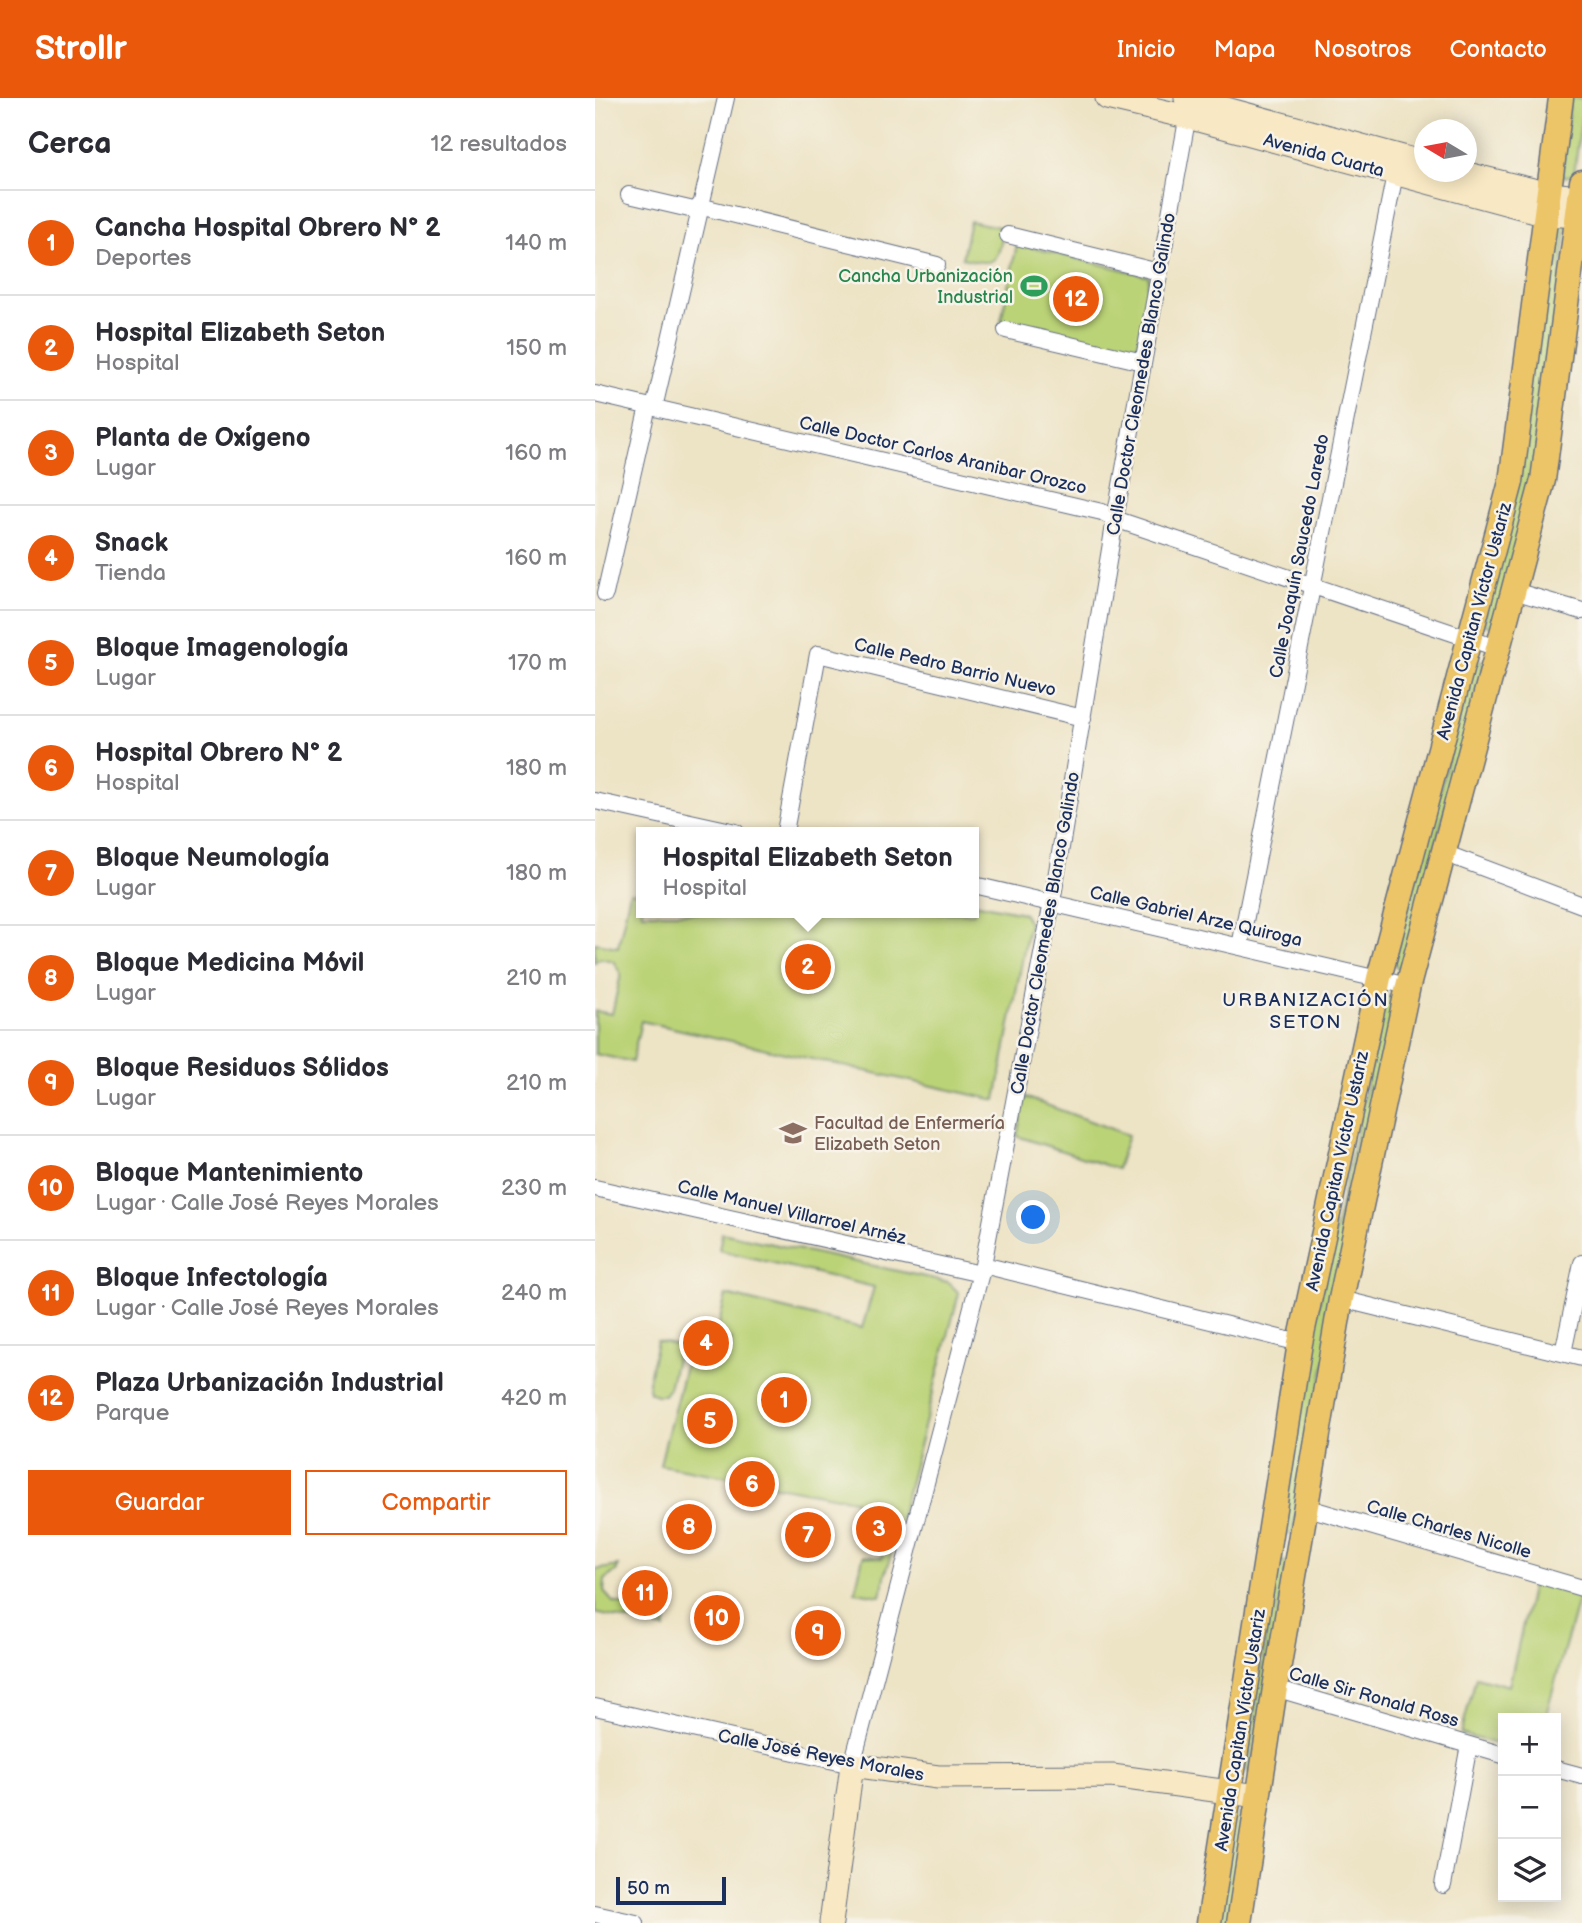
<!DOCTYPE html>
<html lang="es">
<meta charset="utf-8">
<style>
:root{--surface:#fff;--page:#f2f2f3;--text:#2b2b33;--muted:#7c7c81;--line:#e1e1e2;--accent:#ea580c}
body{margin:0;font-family:"Balsamiq Sans",sans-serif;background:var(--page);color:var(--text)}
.controls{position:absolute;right:21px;bottom:21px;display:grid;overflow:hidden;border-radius:0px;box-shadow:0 4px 18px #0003}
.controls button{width:63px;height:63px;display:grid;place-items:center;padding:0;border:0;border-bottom:2px solid var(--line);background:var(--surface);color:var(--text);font:35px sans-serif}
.compass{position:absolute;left:819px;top:21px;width:63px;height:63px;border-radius:50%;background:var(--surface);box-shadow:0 4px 18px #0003;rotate:280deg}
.scale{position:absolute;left:21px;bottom:18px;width:110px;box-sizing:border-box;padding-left:7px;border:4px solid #1b2f5e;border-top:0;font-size:19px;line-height:24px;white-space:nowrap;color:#1b2f5e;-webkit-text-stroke:5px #f7f3e8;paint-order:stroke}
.you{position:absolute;left:439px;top:1120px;width:24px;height:24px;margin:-18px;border:5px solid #fff;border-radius:50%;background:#1a73e8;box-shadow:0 0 0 10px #1a73e833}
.badge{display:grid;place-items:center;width:46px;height:46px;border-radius:50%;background:var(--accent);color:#fff;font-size:23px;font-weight:700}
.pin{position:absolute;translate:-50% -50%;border:4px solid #fff;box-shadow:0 2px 7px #0006}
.popup{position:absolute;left:41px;top:729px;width:343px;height:91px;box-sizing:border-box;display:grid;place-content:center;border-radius:0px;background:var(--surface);filter:drop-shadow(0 2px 5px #0005);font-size:23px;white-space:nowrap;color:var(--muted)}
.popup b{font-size:26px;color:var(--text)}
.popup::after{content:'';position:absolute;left:50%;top:100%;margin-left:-14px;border:14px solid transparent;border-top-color:var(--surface)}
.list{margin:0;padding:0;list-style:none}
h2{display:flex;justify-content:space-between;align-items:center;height:91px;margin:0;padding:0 28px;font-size:30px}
h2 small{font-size:23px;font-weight:400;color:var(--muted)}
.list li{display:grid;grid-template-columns:46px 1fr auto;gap:21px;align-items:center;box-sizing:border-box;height:105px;padding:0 28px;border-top:2px solid var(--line)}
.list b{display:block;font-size:26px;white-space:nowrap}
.list p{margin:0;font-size:23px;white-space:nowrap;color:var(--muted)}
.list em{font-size:23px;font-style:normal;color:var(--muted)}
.actions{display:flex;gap:14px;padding:21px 28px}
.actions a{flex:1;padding:16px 0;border:2px solid var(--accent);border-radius:0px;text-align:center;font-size:24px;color:var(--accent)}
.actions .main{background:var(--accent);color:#fff}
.icon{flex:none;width:38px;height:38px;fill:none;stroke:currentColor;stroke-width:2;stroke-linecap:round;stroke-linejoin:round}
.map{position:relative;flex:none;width:987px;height:1825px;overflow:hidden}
header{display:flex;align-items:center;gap:42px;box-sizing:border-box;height:98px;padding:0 35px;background:var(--accent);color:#fff}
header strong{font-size:33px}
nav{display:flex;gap:38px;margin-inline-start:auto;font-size:24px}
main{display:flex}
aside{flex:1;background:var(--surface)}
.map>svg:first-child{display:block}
.green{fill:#bbd377;stroke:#6b816a;stroke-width:2}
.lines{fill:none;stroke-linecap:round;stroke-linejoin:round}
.street-casing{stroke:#646e82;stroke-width:18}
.secondary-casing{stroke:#646e82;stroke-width:25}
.primary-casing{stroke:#646e82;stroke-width:27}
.street{stroke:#fff;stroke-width:16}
.secondary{stroke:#f8e8c3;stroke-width:23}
.primary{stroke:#edc569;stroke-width:24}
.labels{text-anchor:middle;stroke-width:5;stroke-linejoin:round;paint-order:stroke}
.street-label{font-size:18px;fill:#1b2f5e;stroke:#f7f3e8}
.leisure-label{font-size:18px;fill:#27864d;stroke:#f7f3e8;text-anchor:end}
.education-label{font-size:18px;fill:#785e54;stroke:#f7f3e8;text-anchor:start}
.neighbourhood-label{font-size:19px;letter-spacing:2px;fill:#1b2f5e;stroke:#f7f3e8}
</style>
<header>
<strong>Strollr</strong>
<nav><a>Inicio</a><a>Mapa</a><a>Nosotros</a><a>Contacto</a></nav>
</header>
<main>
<aside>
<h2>Cerca<small>12 resultados</small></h2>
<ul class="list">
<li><span class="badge">1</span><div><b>Cancha Hospital Obrero N° 2</b><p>Deportes</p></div><em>140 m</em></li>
<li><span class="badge">2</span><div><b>Hospital Elizabeth Seton</b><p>Hospital</p></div><em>150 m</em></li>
<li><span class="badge">3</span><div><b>Planta de Oxígeno</b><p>Lugar</p></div><em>160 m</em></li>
<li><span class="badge">4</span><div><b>Snack</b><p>Tienda</p></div><em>160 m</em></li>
<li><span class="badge">5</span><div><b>Bloque Imagenología</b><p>Lugar</p></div><em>170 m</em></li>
<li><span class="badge">6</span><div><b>Hospital Obrero N° 2</b><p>Hospital</p></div><em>180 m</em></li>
<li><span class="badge">7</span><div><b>Bloque Neumología</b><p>Lugar</p></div><em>180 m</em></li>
<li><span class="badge">8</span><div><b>Bloque Medicina Móvil</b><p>Lugar</p></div><em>210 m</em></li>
<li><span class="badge">9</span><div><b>Bloque Residuos Sólidos</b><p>Lugar</p></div><em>210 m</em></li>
<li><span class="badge">10</span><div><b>Bloque Mantenimiento</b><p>Lugar · Calle José Reyes Morales</p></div><em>230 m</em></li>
<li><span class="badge">11</span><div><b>Bloque Infectología</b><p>Lugar · Calle José Reyes Morales</p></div><em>240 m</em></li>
<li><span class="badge">12</span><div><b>Plaza Urbanización Industrial</b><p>Parque</p></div><em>420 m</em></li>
</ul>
<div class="actions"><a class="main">Guardar</a><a>Compartir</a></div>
</aside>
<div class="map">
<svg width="987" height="1825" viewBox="0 0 987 1825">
<rect width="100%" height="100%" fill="#f7f3e8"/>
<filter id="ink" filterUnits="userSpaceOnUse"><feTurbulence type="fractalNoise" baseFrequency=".0143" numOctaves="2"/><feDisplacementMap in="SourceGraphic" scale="14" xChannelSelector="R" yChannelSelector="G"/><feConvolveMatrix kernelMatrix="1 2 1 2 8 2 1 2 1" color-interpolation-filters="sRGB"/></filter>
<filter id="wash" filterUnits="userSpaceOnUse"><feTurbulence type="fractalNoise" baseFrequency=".00686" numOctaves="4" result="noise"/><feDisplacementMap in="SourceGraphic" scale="28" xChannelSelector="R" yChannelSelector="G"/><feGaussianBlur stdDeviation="1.57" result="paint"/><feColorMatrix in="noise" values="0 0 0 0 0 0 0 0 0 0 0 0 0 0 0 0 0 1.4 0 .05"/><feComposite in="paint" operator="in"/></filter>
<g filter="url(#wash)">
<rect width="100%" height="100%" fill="#ede3c5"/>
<path class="green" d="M975,0H987V18L979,76L970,79L967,78Z
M375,123L409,130C402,165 403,169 367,160Z
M972,124L941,377L900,529L889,527L958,126Z
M422,146L554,178L542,256L406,223Z
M884,562L889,564L808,869L803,870L799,866L879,563Z
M35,794L47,795V815H379V805L428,815L434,825L401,1002L46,923L37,964L0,956V913L17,916L26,876L18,863L5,860L0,864V845L23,849Z
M791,897L800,902L697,1436L688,1437L684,1433L712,1262Z
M430,999L533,1037L522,1071L422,1038Z
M127,1135L353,1184L364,1195L285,1498L260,1494L268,1458L287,1460L296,1421L273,1416L272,1421L258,1418L260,1402L65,1367C73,1331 84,1298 91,1262L114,1268L118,1252L134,1255L137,1241L121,1238L131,1197L267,1230L279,1189L124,1152Z
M62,1243L84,1248L74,1290L69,1297H61L55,1294L53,1285Z
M683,1461L692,1465L655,1673L650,1672Z
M23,1468L22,1472L10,1482L9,1494L18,1504L73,1518L70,1531L0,1515V1472Z
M938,1482L985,1495L950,1620H908V1648L866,1636L881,1579L914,1588Z
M644,1715L649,1716L636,1825H622L639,1720Z"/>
</g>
<g filter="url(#ink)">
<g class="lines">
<g class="street-casing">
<path id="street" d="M34,97L103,113
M104,108L342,167
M413,137L564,174
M411,232L548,264
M0,296L507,414L520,421L902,550
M59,310L131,0
M919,493L987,513
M10,496L53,308
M0,703L141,734
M190,734L223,556L488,620
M849,755L987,807
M379,787L813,888
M645,848L800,76
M0,1090L386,1176
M388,1167L705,1245
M746,1201L987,1260
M968,1255L987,1165
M710,1409L987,1490
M680,1590L908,1657
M0,1609L257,1667L388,1167L457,804L520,421L594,11
M961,1671L987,1678
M848,1787L874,1647
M0,1816L41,1825"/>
</g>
<g class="secondary-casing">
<path id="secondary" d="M512,0L592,19L951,116L983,118
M591,0L830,65
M864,74L954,96L985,99
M236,1825L257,1667L343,1679L517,1678L663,1698"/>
</g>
<g class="primary-casing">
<path id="primary" d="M614,1825L705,1245L784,880L916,384L966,0
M644,1825L680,1590L746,1201L813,888L948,382L987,84"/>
</g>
<use href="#street" class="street"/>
<use href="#secondary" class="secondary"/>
<use href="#primary" class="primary"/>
</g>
</g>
<defs>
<g id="stadium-bare" transform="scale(2.1)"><path d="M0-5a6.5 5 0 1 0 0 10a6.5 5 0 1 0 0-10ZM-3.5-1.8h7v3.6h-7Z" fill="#2e9e5b" stroke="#f7f3e8" stroke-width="2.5" paint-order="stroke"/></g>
<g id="university-bare" transform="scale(2.1)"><path d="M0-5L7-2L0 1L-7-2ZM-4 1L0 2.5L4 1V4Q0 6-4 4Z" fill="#8d6e63" stroke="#f7f3e8" stroke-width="2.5" paint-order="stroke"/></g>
</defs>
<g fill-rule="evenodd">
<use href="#stadium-bare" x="439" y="188"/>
<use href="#university-bare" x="198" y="1035"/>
</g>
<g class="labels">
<g class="street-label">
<text transform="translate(729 57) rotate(15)" y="6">Avenida Cuarta</text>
<text transform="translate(546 276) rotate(-80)" y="6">Calle Doctor Cleomedes Blanco Galindo</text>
<text transform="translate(348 357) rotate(13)" y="6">Calle Doctor Carlos Aranibar Orozco</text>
<text transform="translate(704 458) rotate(-79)" y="6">Calle Joaquín Saucedo Laredo</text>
<text transform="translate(879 523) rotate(-75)" y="6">Avenida Capitan Víctor Ustariz</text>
<text transform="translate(360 569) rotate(13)" y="6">Calle Pedro Barrio Nuevo</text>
<text transform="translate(601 818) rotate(13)" y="6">Calle Gabriel Arze Quiroga</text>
<text transform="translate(450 835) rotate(-80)" y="6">Calle Doctor Cleomedes Blanco Galindo</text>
<text transform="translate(742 1073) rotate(-78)" y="6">Avenida Capitan Víctor Ustariz</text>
<text transform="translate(197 1114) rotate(13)" y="6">Calle Manuel Villarroel Arnéz</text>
<text transform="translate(854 1431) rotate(16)" y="6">Calle Charles Nicolle</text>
<text transform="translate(779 1599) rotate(16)" y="6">Calle Sir Ronald Ross</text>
<text transform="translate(645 1632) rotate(-81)" y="6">Avenida Capitan Víctor Ustariz</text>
<text transform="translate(226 1657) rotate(11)" y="6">Calle José Reyes Morales</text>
</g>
<g class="leisure-label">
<text x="418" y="184">Cancha Urbanización<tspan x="418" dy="21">Industrial</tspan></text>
</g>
<g class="education-label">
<text x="219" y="1031">Facultad de Enfermería<tspan x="219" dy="21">Elizabeth Seton</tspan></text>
</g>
<g class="neighbourhood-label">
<text x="711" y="908">URBANIZACIÓN<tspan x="711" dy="22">SETON</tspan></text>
</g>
</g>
</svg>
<div class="controls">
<button>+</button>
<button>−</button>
<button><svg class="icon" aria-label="layers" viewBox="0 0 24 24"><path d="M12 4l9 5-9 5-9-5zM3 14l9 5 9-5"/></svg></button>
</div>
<svg class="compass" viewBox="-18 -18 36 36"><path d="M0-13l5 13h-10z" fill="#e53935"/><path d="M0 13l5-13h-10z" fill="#7c7c81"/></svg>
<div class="scale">50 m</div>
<div class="you"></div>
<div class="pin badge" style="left:189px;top:1302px">1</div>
<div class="pin badge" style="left:213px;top:869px">2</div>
<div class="popup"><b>Hospital Elizabeth Seton</b>Hospital</div>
<div class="pin badge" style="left:284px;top:1431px">3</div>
<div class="pin badge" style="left:111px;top:1245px">4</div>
<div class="pin badge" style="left:115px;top:1323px">5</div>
<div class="pin badge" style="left:157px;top:1386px">6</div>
<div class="pin badge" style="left:213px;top:1437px">7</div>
<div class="pin badge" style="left:94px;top:1429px">8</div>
<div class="pin badge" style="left:223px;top:1535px">9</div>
<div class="pin badge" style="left:122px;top:1520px">10</div>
<div class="pin badge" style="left:50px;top:1495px">11</div>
<div class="pin badge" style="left:481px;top:201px">12</div>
</div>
</main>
